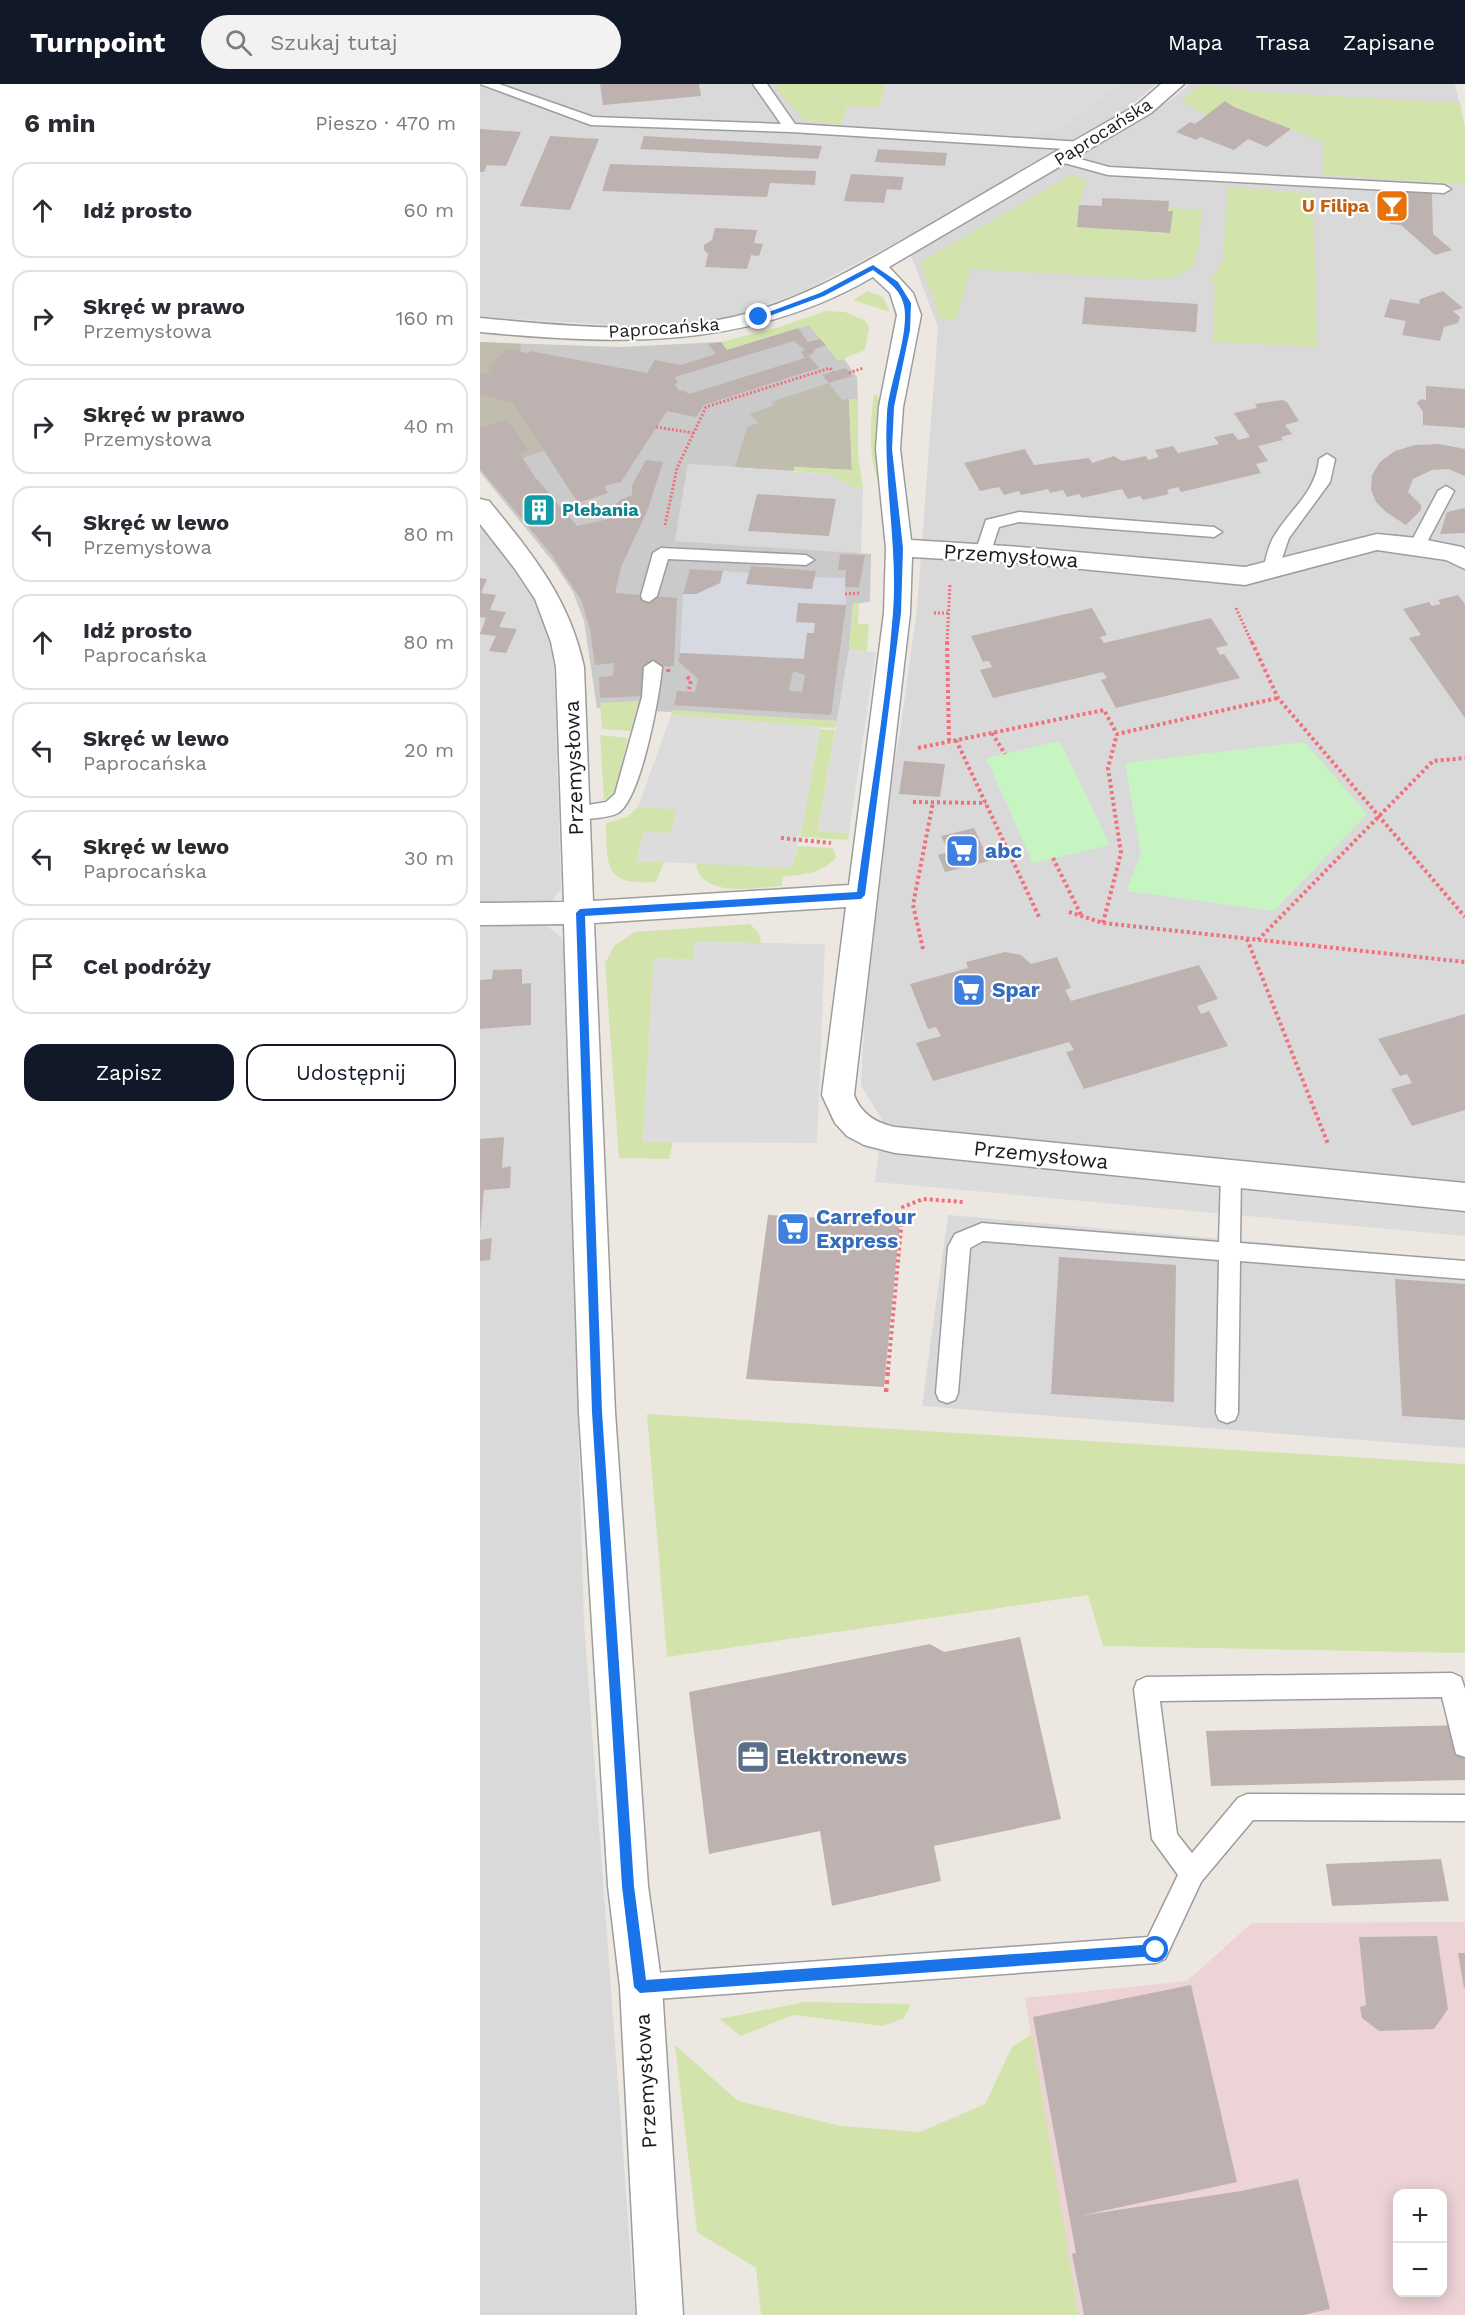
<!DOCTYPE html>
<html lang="pl">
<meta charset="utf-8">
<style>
:root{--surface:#fff;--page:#f2f2f3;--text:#2b2b33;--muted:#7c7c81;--line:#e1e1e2;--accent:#111827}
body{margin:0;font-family:"Work Sans",sans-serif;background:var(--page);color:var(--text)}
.controls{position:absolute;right:18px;bottom:18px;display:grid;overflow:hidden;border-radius:12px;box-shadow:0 3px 15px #0003}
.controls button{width:54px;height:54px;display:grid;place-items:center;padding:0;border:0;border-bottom:2px solid var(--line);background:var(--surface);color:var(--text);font:30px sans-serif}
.stop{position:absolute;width:18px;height:18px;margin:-14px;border:4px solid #1a73e8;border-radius:50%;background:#fff}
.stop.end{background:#1a73e8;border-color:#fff;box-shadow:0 2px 6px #0008}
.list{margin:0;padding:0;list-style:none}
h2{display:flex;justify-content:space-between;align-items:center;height:78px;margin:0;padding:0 24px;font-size:26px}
h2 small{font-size:20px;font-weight:400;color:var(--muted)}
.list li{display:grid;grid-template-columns:39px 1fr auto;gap:18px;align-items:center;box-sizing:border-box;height:96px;margin:0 12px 12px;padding:0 12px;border:2px solid var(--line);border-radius:18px}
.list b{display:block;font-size:22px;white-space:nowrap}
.list p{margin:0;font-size:20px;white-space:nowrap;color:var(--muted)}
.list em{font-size:20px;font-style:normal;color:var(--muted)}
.actions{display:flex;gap:12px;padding:18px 24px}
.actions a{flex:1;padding:14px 0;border:2px solid var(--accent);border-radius:18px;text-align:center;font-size:21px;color:var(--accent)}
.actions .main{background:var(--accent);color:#fff}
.icon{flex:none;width:33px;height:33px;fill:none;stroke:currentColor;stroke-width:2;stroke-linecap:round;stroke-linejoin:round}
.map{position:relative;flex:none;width:985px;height:2231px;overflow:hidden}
header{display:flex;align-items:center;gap:36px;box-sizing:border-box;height:84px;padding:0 30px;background:var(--accent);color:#fff}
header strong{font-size:28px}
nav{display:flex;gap:33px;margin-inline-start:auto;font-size:21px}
.search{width:420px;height:54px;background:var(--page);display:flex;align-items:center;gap:15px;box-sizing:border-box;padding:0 21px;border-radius:33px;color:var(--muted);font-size:22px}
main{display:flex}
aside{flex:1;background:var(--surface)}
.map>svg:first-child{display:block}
.residential{fill:#dad9d9}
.commercial{fill:#edd2d6;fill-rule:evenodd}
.religious{fill:#cacaca}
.construction{fill:#c0bdae}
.grass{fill:#d2e4ab}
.park{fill:#c7f5c1}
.parking{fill:#dcdcdc}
.plaza{fill:#d7d9e2}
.building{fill:#bdb2af;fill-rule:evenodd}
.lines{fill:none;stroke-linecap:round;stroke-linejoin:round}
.service-casing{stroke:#9d9d9d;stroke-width:3}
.minor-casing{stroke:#9d9d9d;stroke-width:3}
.path-far2{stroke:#f0707c;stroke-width:3;stroke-dasharray:2 2;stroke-linecap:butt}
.path-far1{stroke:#f0707c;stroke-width:4;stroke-dasharray:3 3;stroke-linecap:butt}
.path{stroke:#f0707c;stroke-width:4.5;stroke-dasharray:4 4;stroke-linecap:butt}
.service{fill:#fff;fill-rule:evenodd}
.minor{fill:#fff;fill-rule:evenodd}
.path-bridge{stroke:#f0707c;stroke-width:4;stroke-dasharray:3 3;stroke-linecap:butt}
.route{fill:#1a73e8}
.labels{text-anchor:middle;stroke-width:4.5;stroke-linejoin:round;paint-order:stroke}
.far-street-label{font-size:18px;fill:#1c1c1c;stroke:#fff}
.far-food-label{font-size:18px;font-weight:bold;fill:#c56008;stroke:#fff;text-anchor:end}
.far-culture-label{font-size:18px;font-weight:bold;fill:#0d838f;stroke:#fff;text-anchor:start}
.street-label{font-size:21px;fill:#1c1c1c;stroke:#fff}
.shop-label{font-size:21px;font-weight:bold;fill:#366cbe;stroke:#fff;text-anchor:start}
.service-label{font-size:21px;font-weight:bold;fill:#4e5e75;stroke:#fff;text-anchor:start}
</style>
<header>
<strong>Turnpoint</strong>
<div class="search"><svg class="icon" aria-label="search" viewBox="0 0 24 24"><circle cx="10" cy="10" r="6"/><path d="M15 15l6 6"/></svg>Szukaj tutaj</div>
<nav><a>Mapa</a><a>Trasa</a><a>Zapisane</a></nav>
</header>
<main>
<aside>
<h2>6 min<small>Pieszo · 470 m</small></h2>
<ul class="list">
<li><svg class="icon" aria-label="ahead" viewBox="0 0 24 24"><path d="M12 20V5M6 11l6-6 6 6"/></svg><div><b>Idź prosto</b></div><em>60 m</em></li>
<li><svg class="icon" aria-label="right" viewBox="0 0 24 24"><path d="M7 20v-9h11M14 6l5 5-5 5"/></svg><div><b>Skręć w prawo</b><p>Przemysłowa</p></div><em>160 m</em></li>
<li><svg class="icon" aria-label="right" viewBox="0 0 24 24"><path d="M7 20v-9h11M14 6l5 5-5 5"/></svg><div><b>Skręć w prawo</b><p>Przemysłowa</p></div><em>40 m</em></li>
<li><svg class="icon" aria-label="left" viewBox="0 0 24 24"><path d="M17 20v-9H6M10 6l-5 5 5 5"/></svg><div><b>Skręć w lewo</b><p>Przemysłowa</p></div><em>80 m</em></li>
<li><svg class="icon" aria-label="ahead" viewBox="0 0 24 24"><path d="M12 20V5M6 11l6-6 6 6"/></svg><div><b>Idź prosto</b><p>Paprocańska</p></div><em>80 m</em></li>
<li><svg class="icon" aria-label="left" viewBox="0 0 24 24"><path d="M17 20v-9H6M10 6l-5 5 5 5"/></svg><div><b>Skręć w lewo</b><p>Paprocańska</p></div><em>20 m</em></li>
<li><svg class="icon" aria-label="left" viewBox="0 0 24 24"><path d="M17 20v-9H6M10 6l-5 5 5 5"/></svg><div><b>Skręć w lewo</b><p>Paprocańska</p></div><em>30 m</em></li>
<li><svg class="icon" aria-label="arrive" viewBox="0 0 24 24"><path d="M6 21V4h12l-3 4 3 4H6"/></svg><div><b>Cel podróży</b></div></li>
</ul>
<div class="actions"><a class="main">Zapisz</a><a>Udostępnij</a></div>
</aside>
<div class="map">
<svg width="985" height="2231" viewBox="0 0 985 2231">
<rect width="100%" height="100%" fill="#ede7e2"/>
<path class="residential" d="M0,0H676L644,28L434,149L324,207L257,231L212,240L166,243L0,233Z
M710,0H975L985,44V1102L415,1044L403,1038L381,1001L392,802L420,648L437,524L458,243L430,169L590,78L689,17Z
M208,380L349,390L373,403H383L381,470L195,457Z
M0,441L49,504L68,548L74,583L81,805L73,816L62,819L0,822Z
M48,838L67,842L84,855L104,1538L155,2231H0V839Z
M468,1131L985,1176V1364L442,1322Z"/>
<path class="commercial" d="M985,1838V2231H599L545,1914L707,1897L772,1839ZM918,2110H962V2208H918Z"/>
<path class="religious" d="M329,241L358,276L364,275L377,293L378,315H369L314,383V387L208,380L195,457L391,470L390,518L373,520L369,566L357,637L117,624L104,537L93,508L74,479L0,388V258L139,263L241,258L247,266Z"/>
<path class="construction" d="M0,258L41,260L37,318L91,358L22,381L0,345Z
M349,299L362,316L369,315L372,386L314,383V387L255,383L267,343L278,339L270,330L294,321L291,318Z"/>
<path class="grass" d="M293,0H405L399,24L368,22L361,41L323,36Z
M721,0L780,8L980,19L985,44V100L844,91V58L811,45L726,31L702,18Z
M592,90L607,98L599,121L597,143L685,149L688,124L722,126L719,160L714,182L695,193L670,195L490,185L477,236L458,234L453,212L441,182L444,176Z
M748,103L833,110L837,263L733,258L735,199H728L743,178Z
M388,207L403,213L410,228L373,216Z
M345,227L365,228L386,237L389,244L385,266L358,277L329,241L247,266L241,258L300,243Z
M394,310L399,314L396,371L398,397C388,369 390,339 394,310Z
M369,315H378V372L383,403H373L349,390L314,387V383L372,386Z
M373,519H379L378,540H389L387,567L369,566Z
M159,617L151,647L122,645L120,619Z
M192,626L357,637L355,644L340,643L191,631Z
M340,645L355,646L338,747L369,749L368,756L320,753Z
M120,651L148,654L134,712L124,716Z
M158,723L197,725L191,749H164L156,777L184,778L176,798C124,802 127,783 126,739L147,733Z
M318,762L353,764L356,773C341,791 323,790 302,793V802C277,803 225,815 216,782L219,778L311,784Z
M270,840L279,849L281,859L215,858L214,876L174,874L163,1057L193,1058L189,1075L139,1074L125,879L135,861L155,848Z
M167,1330L985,1380V1569L623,1562L608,1511L187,1573Z
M325,1918L431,1920L424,1934L403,1942L313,1931L261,1952L239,1935Z
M552,1950L599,2231H281L276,2184L217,2148L195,1961L258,2017L361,2042L440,2048L505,2020L532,1963Z"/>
<path class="park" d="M580,657L630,761L553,779L506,674Z
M824,658L887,730L794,827L647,807L661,769L645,679Z"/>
<path class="parking" d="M405,0H640L578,46L545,52L361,41L367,22L399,24Z
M369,566L396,568L369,749L338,748Z
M191,631L340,643L324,736L311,784L156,777L164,748L191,749L197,726L158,723Z
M214,858L345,860L337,1059L163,1058L174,874L213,876Z
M399,1064L985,1121V1152L395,1098Z"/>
<path class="plaza" d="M243,487L269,489L267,500L331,505L335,493L365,494L366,521L318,520L335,539L334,549H327L324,575L200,569L203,510H216L240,499Z"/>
<path class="building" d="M120,0H219L221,12L123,21Z
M745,17L754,23L811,45L787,63L768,55L754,66L720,53L716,56L696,48L710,38L715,40Z
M0,45L41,48L26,82L7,81L4,88H0Z
M70,52L119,55L90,126L40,122Z
M164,52L342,62L338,75L160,65Z
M398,65L467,69L465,82L395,78Z
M130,80L336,87L335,101L290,99L287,113L122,107Z
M371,90L424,93L421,106L407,105L404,119L364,117Z
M911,106L952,109L953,150L972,166L955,171L921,141L910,140L909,131L901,130L897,115Z
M622,114L689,117L688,127H693L690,149L597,143L599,121L622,122Z
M235,144L277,146L274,159L283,160L279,172L271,171L267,185L225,183L228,170L224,166V161L232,156Z
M963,207L983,224L973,227L980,233L978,239L964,243L960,257L922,251L926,237L904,233L910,215L939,220L940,215Z
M605,213L718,220L716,248L602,240Z
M318,244L328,258L340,255L346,261L333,266L335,268L329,272L339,284L224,321L216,333L187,327L141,398L124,402L128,409L98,419L32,317L30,319L0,310V288L13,292L8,283L27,265L48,269L50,267L167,289L175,276L201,281L236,270L228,260L241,258L247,266ZM314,257L325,266L321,268L325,274L209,310L203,306L199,307L194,300L198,299L195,293Z
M366,284L372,292L349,299L342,291Z
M946,302L985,305V344L943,341V328L937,319L941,315L946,316Z
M802,316L807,318L819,337L805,341L812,350L801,353L803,356L778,362L788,377L776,380L781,389L701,408L698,403L687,406L689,410L663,416L660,412L648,415L642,405L602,414L599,410L587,413L583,406L570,409L568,405L541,411L539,407L524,411L519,403L500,407L484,379L545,365L554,381L609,374L612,379L634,372L642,377L666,372L668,376L679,373L675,366L693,362L698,369L739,360L734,353L753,349L758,356L770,353L754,329L777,324L775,320Z
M27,335L49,367L40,370L55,393L97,442L133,434L135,431L132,423L142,415L152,411V401L166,376L183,378L168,425L141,483L135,509L197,514L194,582L163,583L162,612L120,614L119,593L133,592L134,579L115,581L110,545L101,516L72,471L0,385V344Z
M959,360L985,365V392L968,385L952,386L933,395L928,408L941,421V426L926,441L906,428L896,418L891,406L892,391L900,378L915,367L935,361Z
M277,410L356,415L349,452L268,447Z
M985,424V449L960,450L967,428Z
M360,470L385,471L379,503H365L366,486H358Z
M271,482L336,487L332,505L266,500Z
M210,485L243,487L240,499L216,510H203Z
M0,494L7,495L1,509L16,511L10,526L26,528L19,543L37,545L26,569L9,567L16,552L0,550L6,534L0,533Z
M978,511L985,520V634L929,554L941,551L923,525L949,518L952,522L961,520L958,516Z
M318,519L366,521L351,631L194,621L197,607L215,608L218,595L198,577L200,569L324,575L327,549H334L335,539L316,538ZM313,587L325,591L322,608L309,607Z
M612,524L627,551L620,553L624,559L731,534L748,561L736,564L740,571L744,570L760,594L636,624L621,596L627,594L623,588L513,614L500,586L512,583L509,577L503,578L491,552Z
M424,677L465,680L460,713L419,710Z
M494,744L509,777L465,788L458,771L469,768L461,752Z
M525,868L541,871L551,880L577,873L591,904L585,906L591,917L719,881L738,915L717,922L721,930L729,927L748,962L604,1005L586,968L594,966L589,958L453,997L436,959L461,952L456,943L448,945L430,900L488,884L486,878Z
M42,885V900L51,899V941L0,945V896L12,895L13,886Z
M985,930V1026L932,1042L911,1005L932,999L927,990L920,992L898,955Z
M24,1053L22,1084L31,1082L30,1104L4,1106L0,1150V1055Z
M288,1131L420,1138L404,1303L266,1295Z
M12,1154L10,1176L0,1177V1156Z
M579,1173L696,1181L694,1318L571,1310Z
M915,1195L985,1200V1336L922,1332Z
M540,1553L581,1735L454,1762L461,1797L352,1822L340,1747L229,1770L209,1608L450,1560L464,1568Z
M985,1641V1696L731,1702L726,1647Z
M961,1775L969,1817L852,1822L846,1780Z
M957,1852L968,1925L954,1945L899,1947L882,1934L880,1923L886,1921L879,1853Z
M978,1869H985V1904H984Z
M711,1901L757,2098L599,2132L761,2107L818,2095L850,2225L823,2231H604L592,2170L596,2169L553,1933Z"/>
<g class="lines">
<g class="service-casing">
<path id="service" d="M0,0H19L113,33L301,40L273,0H287L315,40L602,58L609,62L602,66L311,48L111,41Z
M582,70L629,83L964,101L971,105L964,109L628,91L577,77L575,74Z
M847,370L855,375L850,398L809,454L797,489H785L783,485C786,475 788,463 793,454C809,426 836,409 839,375Z
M966,402L974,407L945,462L937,467L931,466L929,462L958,407Z
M539,428L734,443L742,448L734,453L539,438L519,443L509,473H497L495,469L506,436Z
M181,464L326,471L334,476L326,481L188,475L177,512L169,518L163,516L161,512L173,469Z
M173,577L182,583C180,611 161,715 138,729C127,735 108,734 96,736L90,734L87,729L90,724L126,718L135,710L162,613L164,583Z
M751,1081L758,1084L761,1090L760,1159L985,1177V1195L760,1177L758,1329L755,1336L747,1339L739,1336L736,1329L739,1176L503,1157L490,1164L478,1309L475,1316L467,1319L459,1316L456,1309L468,1163L475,1150L502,1139L739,1158L741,1090L744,1084Z
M972,1589L981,1593L985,1605V1673L976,1670L962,1613L680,1617L697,1750L712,1769L758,1714L767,1710L985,1711V1737L773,1736L721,1798L685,1875L676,1879L161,1916L152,1912L148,1903L152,1894L161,1890L668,1853L698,1791L672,1755L654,1605L657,1597L666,1593Z"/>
</g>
<g class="minor-casing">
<path id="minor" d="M681,0H704L671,29L409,183L433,209L441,231L423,323L420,365L431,456L540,463L765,483L897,450L937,454L982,463L985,465V485L966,476L897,466L765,501L540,479L432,473L430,529L374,1011C381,1030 396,1039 415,1043L985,1099V1127L415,1069L384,1061L367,1052L355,1039L342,1011L366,823L114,839L135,1328L168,1802L182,1903L203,2231H157L140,1903L128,1802L99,1328L84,840L0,841V819L84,818L76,583L71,558L55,515L35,485L0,440V415L9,417C53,471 89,514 104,583L113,817L369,801L404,529L406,464L396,365L399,323L417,231L410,209L393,193C267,266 139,261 0,248V234C84,242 170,251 253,233C327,216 392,174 457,137C523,98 590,59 657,21Z"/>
</g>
<path class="path-far2" d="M369,289L383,284
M176,343L214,349
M185,441L197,384L226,323L350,284L353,288
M365,510L380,509
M756,524L772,559
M454,529H468
M467,559L470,500"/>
<path class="path-far1" d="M467,558L469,658
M772,558L798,614L985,833
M207,593L211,596L209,605
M512,649L525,670
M476,656L560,835
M438,664L624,626L637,650L798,614
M433,718L506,719
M301,754L351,759
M573,774L601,831
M589,828L623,839L985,878
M623,839L641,769L628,684L637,650
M767,855L848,1060
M778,856L953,677L985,674
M443,865L433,821L453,718
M408,1286L423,1123L443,1115L483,1118"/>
<path class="path" d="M406,1308L408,1285"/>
<use href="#service" class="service"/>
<use href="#minor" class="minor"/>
<path class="path-bridge" d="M188,588L189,582"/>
</g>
<path class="route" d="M393,181L418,198L431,219L430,246L414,323L412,365L423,464L421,529L385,811L381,815L105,832L122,1328L154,1802L166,1896L676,1860L682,1866L676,1872L160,1909L154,1903L142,1802L112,1328L96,829L100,825L377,808C389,716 406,622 413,529C418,462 403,397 407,330C408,301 432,245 423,218C419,204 405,195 393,186L344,212L281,235L275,233L340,209Z"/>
<defs>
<g id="bar-square" transform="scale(1.725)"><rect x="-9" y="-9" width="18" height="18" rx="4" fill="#e8710a" stroke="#fff"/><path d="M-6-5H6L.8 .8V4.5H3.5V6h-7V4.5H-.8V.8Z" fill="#fff"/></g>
<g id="building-square" transform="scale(1.725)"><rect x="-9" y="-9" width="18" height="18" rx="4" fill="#0f9aa8" stroke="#fff"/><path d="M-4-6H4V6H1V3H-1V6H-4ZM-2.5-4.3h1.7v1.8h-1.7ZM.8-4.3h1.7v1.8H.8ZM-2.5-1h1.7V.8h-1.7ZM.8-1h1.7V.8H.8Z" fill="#fff"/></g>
<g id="supermarket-square" transform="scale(1.725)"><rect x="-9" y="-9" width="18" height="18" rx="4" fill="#3f7fe0" stroke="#fff"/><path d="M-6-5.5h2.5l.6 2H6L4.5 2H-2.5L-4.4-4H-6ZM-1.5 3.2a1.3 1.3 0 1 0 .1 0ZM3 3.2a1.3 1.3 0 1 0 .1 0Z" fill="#fff"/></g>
<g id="office-square" transform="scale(1.725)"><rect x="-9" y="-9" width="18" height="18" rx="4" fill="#5c6f8a" stroke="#fff"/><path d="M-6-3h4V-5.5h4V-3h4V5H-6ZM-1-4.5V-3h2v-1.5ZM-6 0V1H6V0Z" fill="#fff"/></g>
</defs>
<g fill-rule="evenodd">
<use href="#bar-square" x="912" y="122"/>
<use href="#building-square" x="59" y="426"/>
<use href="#supermarket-square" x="482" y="767"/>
<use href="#supermarket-square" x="489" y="906"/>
<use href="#supermarket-square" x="313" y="1145"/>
<use href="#office-square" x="273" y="1673"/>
</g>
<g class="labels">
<g class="far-street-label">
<text transform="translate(623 48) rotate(-32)" y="6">Paprocańska</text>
<text transform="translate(184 244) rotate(-4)" y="6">Paprocańska</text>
</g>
<g class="far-food-label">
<text x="889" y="128">U Filipa</text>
</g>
<g class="far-culture-label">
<text x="82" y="432">Plebania</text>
</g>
<g class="street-label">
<text transform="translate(531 472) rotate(4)" y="7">Przemysłowa</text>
<text transform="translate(94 684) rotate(-92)" y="7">Przemysłowa</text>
<text transform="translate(561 1071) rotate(6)" y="7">Przemysłowa</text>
<text transform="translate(166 1997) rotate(-93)" y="7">Przemysłowa</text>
</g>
<g class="shop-label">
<text x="505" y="774">abc</text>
<text x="512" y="913">Spar</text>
<text x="336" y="1140">Carrefour<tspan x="336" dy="24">Express</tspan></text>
</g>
<g class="service-label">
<text x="296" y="1680">Elektronews</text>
</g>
</g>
</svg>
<div class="controls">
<button>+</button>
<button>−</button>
</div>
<div class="stop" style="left:676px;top:1866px"></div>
<div class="stop end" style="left:279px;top:233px"></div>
</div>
</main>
